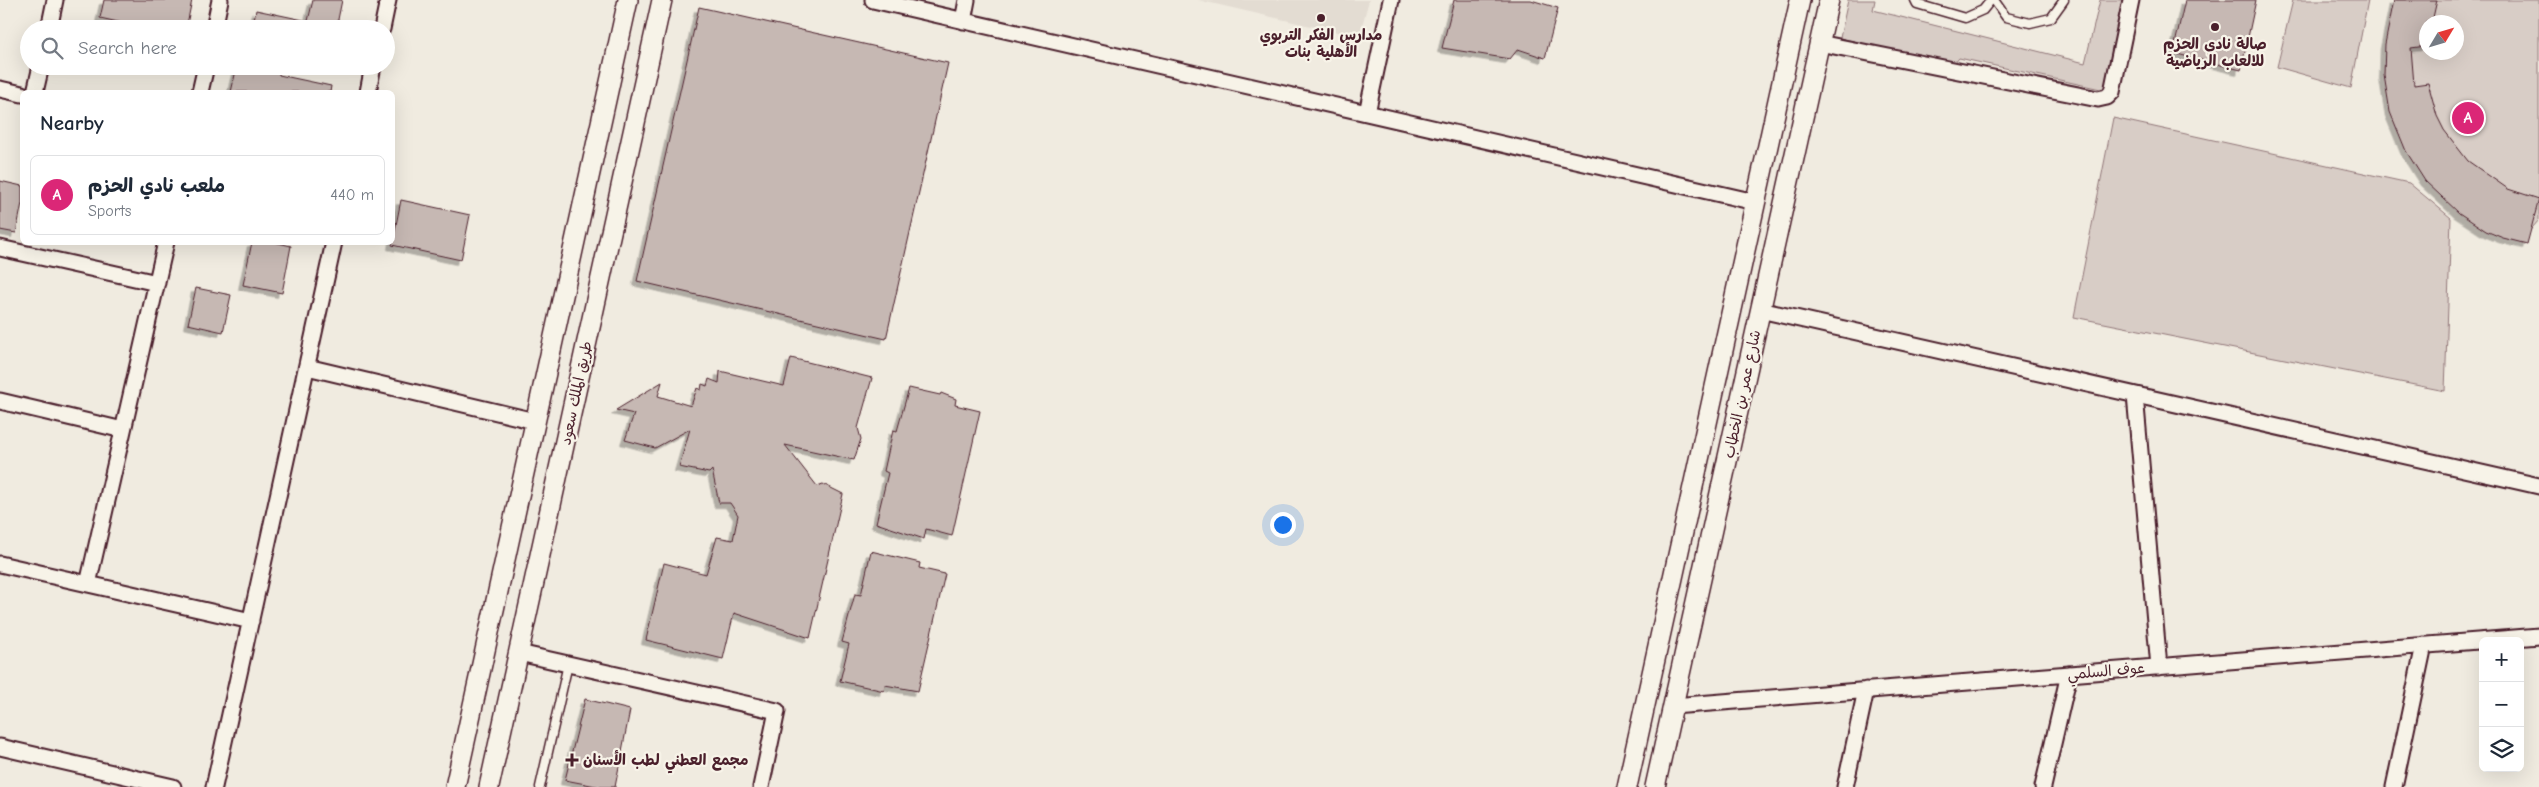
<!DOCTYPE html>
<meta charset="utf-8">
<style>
:root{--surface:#fff;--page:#f6f6f7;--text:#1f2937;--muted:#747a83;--line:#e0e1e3;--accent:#db2777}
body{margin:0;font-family:"Comic Neue","Playpen Sans Arabic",sans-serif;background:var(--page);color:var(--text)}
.controls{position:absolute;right:15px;bottom:15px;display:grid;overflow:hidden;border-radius:8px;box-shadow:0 5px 20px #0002}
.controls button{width:45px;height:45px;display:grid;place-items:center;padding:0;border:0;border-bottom:1px solid var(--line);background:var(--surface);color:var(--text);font:25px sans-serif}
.compass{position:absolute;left:2419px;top:15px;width:45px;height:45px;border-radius:50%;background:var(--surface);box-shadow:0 5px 20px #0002;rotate:52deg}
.you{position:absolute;left:1282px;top:524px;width:18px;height:18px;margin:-12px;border:4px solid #fff;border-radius:50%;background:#1a73e8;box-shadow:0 0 0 8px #1a73e833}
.badge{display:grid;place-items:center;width:32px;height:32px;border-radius:50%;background:var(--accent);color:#fff;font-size:16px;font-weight:700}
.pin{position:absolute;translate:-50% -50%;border:2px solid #fff;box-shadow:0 1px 5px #0006}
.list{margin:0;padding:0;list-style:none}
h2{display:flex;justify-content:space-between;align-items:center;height:65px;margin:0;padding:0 20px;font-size:21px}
h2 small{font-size:16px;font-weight:400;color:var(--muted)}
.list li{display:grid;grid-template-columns:32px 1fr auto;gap:15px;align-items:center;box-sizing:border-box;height:80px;margin:0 10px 10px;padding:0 10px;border:1px solid var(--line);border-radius:8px}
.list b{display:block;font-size:19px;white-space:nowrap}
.list p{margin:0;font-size:16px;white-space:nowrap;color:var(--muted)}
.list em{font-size:16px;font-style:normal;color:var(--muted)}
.icon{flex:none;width:28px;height:28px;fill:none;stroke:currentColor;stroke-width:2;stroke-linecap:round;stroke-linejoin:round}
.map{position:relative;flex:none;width:2539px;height:787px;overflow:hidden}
.search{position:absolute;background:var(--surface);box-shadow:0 5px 20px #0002;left:20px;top:20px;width:375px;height:55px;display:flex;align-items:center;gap:12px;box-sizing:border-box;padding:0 18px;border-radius:28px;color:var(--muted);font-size:19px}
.panel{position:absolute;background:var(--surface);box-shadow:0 5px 20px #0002;left:20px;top:90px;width:375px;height:155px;border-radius:8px}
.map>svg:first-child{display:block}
.built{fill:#e3dcd2}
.green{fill:#d8cdc6;stroke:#917678;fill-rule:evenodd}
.building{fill:#c6b8b3;stroke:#4a1f2b;filter:url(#shadow)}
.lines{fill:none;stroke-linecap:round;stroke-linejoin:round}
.service-casing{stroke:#4a1f2b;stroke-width:11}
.minor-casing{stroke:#4a1f2b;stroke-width:19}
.tertiary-casing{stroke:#4a1f2b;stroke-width:22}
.service{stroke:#f7f3e8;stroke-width:8}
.minor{stroke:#f7f3e8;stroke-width:15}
.tertiary{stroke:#f7f3e8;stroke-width:19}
.poi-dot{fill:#4a1f2b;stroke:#f7f3e8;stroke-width:2}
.labels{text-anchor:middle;stroke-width:4.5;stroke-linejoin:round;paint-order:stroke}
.poi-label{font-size:15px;font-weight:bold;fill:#4a1f2b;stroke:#f7f3e8}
.street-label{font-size:15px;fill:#4a1f2b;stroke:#f7f3e8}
</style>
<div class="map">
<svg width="2539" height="787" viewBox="0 0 2539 787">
<defs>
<filter id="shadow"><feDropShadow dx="-4.5" dy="4.5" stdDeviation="0" flood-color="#0004"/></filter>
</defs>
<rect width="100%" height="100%" fill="#f0ebe0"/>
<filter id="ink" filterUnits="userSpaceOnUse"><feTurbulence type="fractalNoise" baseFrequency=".02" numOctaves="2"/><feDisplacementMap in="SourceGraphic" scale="10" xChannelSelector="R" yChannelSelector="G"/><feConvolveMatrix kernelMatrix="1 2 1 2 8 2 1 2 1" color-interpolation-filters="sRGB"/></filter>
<g filter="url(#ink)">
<path class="built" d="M1198,0H1369L1359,37Z"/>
<path class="green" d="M1848,0H1875L1873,10L2085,63L2100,0H2130L2110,91L1959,58L1953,65L1840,38Z
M2293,0H2368L2351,88L2277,67Z
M2396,0H2539V220L2526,235L2422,168ZM2426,22H2456V52H2426Z
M2113,118L2409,183L2451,218L2445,391L2074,317Z"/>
<path class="building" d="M104,0H192L186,29H150L100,18Z
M313,0H342L336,29L312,27V29H252L256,10L308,21Z
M1454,0H1531L1558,8L1545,58L1518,49L1510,59L1442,48Z
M2185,0H2256L2241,70L2173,53Z
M2394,0H2437L2432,22H2426V46L2411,48L2414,85L2428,83L2437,116L2444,130L2468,161L2508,189L2539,199L2527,244L2503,238L2486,231L2459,213L2425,181L2406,151L2390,112L2384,75L2385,44Z
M699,7L948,63L886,339L637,281Z
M237,66H255L279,71V75L331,86L330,92H231Z
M0,181L22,186V203L16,233L0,230Z
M401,200L470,215L461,260L392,245Z
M252,242H274L291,246L282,293L243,285Z
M196,288L231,295L223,332L188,324Z
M791,358L872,378L858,428L861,439L854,460L785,445L817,486L823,484L843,494L810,638L734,613L723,659L646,640L664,563L706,574L717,537L733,540L738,515L730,503H719L712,470L709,473L679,467L690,429L655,448L625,440L634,414L616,410L662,382L658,396L691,406L697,388L701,390L702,384L707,386L709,379L719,383L720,371L784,386Z
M909,388L940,395L941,393L956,399L955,405L980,411L952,536L926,529L924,539L876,523L888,473L884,471L893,430L897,431Z
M871,551L920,563L919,568L945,574L918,691L885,685L884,691L840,681L849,644L842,642L855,594L861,595Z
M585,699L630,710L615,787H601L565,780Z"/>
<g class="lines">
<g class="service-casing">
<path id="service" d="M1915,0L1917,4L1965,18L1983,10L1991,0
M1994,0L2006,17L2030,23L2051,18L2064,0
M540,787L568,664"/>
</g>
<g class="minor-casing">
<path id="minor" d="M873,0L1755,202
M963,21L967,0
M49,29L55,0
M214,29L220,0
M382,29L388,0
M1819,43L2098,99L2107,97L2112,92L2131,0
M0,89L22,94
M35,92L41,66
M200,92L206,66
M368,92L373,66
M1367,113L1391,0
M0,248L157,283
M1760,310L2539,486
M307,367L535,421
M2135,395L2159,667
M0,401L123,430
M0,564L251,621
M88,584L166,242
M519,653L777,711L761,787
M1673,706L2539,636
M0,747L173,787
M214,787L334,242
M1845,787L1866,690
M2043,787L2069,674
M2394,787L2424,645"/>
</g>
<g class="tertiary-casing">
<path id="tertiary" d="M455,787L628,0
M489,787L662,0
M1627,787L1800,0
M1655,787L1829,0"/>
</g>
<use href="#service" class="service"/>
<use href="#minor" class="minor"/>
<use href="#tertiary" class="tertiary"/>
</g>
</g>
<g class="poi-dot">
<circle cx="1321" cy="18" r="5"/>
<circle cx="2215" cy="27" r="5"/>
<path d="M569.5 752.5h5v5h5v5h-5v5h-5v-5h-5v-5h5z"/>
</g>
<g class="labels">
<g class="poi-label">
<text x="1321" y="40">مدارس الفكر التربوي<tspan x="1321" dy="17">الأهلية بنات</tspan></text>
<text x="2215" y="49">صالة نادي الحزم<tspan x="2215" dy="17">للالعاب الرياضية</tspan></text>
<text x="583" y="765" text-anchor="start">مجمع العطني لطب الأسنان</text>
</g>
<g class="street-label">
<text transform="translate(576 393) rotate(-78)" y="5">طريق الملك سعود</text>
<text transform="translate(1742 394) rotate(-78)" y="5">شارع عمر بن الخطاب</text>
<text transform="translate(2106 671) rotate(-5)" y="5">عوف السلمي</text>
</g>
</g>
</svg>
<div class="controls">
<button>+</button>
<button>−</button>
<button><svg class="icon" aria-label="layers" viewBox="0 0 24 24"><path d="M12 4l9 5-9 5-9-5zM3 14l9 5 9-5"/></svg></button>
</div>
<svg class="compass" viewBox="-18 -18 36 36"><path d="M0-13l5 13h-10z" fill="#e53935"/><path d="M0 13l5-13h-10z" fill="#747a83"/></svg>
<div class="you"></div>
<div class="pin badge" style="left:2468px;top:118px">A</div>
<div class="search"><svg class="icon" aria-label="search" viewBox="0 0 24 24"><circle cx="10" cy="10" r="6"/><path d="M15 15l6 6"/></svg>Search here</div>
<section class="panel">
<h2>Nearby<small></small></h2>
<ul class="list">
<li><span class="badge">A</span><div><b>ملعب نادي الحزم</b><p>Sports</p></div><em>440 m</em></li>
</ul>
</section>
</div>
